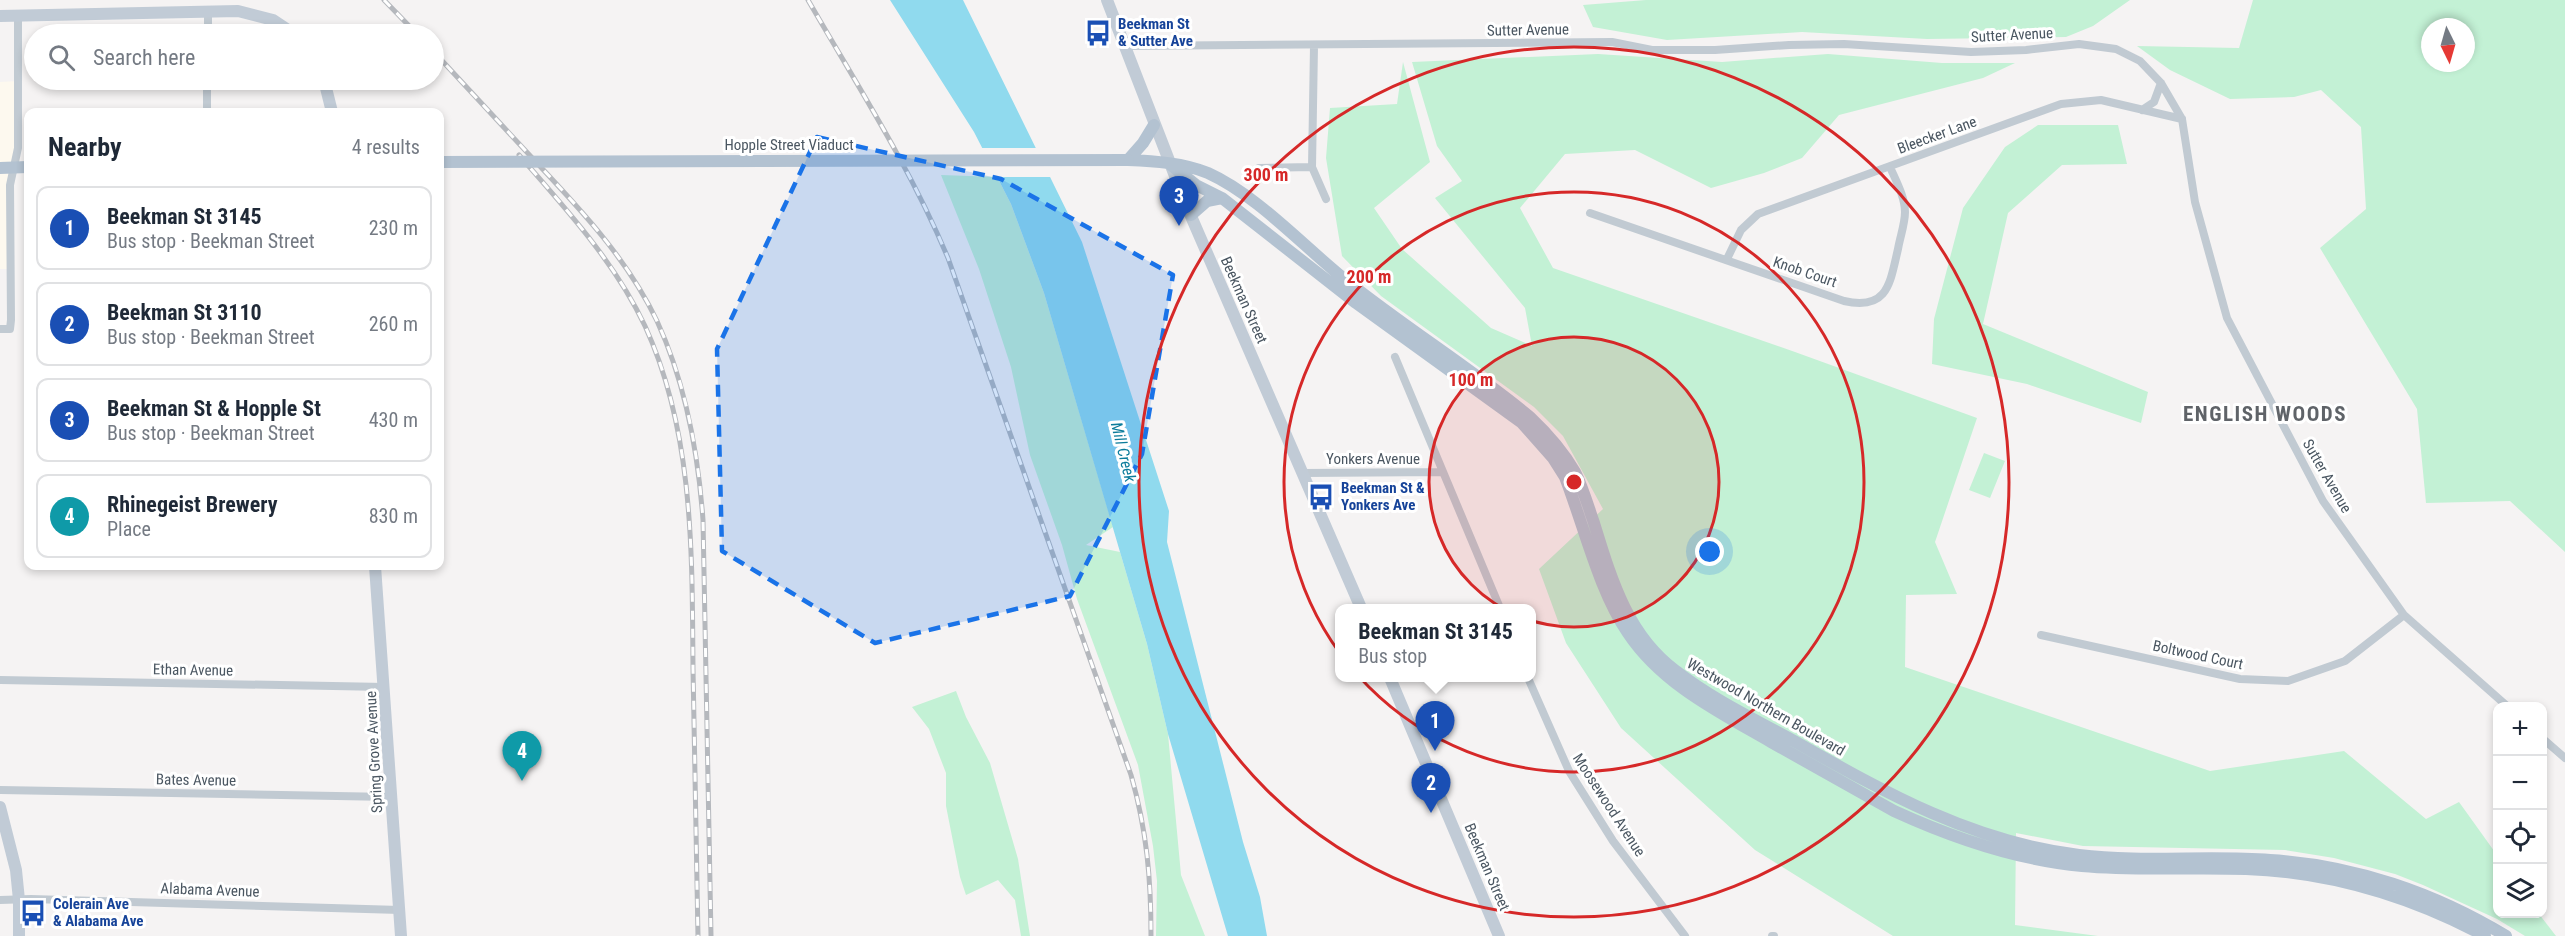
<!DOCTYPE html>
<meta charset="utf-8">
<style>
:root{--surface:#fff;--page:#f6f6f7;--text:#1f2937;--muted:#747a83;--line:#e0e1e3;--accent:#1a73e8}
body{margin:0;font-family:"Roboto Condensed",sans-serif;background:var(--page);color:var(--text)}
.controls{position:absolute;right:18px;bottom:18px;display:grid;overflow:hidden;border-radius:12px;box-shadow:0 3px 9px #0003}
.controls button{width:54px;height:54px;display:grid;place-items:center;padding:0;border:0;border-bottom:2px solid var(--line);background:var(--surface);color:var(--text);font:30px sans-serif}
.compass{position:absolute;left:2421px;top:18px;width:54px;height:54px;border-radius:50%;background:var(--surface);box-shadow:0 3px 9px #0003;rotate:175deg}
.you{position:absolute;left:1710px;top:552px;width:21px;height:21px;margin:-15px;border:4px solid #fff;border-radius:50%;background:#1a73e8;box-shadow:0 0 0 9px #1a73e833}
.badge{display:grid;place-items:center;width:39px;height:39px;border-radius:50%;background:var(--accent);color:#fff;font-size:20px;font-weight:700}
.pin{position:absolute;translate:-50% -50px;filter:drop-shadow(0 2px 3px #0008)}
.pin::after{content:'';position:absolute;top:32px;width:21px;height:18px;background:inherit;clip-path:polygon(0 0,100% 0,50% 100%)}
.popup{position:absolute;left:1335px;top:604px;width:201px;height:78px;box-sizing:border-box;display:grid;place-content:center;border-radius:12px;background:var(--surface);filter:drop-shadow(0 2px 4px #0005);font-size:20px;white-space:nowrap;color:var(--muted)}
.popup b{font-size:22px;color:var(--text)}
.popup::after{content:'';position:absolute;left:50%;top:100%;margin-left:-12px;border:12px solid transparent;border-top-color:var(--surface)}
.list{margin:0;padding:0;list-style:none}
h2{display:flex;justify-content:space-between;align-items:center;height:78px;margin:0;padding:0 24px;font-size:26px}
h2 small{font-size:20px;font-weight:400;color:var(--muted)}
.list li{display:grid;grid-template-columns:39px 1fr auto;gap:18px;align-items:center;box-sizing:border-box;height:84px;margin:0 12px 12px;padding:0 12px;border:2px solid var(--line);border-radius:12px}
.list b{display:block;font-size:22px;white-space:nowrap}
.list p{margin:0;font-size:20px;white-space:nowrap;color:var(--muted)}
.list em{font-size:20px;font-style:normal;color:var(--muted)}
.icon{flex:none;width:33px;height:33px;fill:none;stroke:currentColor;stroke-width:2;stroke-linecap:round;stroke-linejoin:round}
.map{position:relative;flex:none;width:2565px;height:936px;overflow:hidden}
.search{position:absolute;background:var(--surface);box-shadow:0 3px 9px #0003;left:24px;top:24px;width:420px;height:66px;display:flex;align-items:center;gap:15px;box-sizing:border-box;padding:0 21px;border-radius:33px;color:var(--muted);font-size:22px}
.panel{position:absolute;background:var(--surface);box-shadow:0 3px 9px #0003;left:24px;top:108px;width:420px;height:462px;border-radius:12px}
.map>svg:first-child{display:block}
.commercial{fill:#fdf9ef}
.green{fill:#c3f1d5;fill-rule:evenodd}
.water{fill:#90daee}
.pier{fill:#f5f3f3}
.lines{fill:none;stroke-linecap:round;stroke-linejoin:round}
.street{stroke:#c1cad2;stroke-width:8}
.secondary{stroke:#c1cbd6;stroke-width:12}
.primary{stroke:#b3c2d1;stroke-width:12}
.rail-casing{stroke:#b5b8bd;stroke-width:5}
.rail{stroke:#fff;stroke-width:3;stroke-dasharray:9;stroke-linecap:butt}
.primary-bridge{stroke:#b3c2d1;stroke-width:12}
.marked{fill:#1a73e8;fill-opacity:0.2;stroke:#1a73e8;stroke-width:4.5;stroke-dasharray:12 8;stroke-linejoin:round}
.ring{fill:none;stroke:#d62828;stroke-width:3}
.labels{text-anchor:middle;stroke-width:6;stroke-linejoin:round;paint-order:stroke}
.transit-label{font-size:15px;font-weight:bold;fill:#164399;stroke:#fff;text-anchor:start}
.street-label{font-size:15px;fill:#4a5661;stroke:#fff}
.water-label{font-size:16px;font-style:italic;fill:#0c7c9b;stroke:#fff}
.district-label{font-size:21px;font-weight:bold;letter-spacing:1.5px;fill:#5f6368;stroke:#fff}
.centre{fill:#d62828;stroke:#fff;stroke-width:3}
.ring-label{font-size:18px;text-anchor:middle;font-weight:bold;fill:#d62828;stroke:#fff;stroke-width:6;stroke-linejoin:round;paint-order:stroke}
</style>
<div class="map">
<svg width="2565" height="936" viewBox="0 0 2565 936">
<rect width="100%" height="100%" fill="#f5f3f3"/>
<path class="commercial" d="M18,81L10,269H0V82Z"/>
<path class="green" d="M1646,0H2130L2093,26L2066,37L1927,39L1802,32L1667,40L1593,27L1583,5Z
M2253,0H2565V552L2510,501L2426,503L2417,409L2320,248L2366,209L2361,127L2321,90L2294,97L2230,99L2170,70L2137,46L2239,48ZM2430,27H2466V63H2430Z
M1598,54L1722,62L1828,54L1942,63H2015L1983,78L1839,115L1802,158L1764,173L1711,188L1635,150L1565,154L1520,208L1553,268L1795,352L1977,418L1935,542L1957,594L1906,595L1905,667L2210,771L2344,751L2426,819L2459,802L2497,855L2498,914H2539L2556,936H2525L2497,919L2423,885L2395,874L2334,858L2285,850L2083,846L2016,833L2015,925L2098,936H1893L1755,850L1621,728L1566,643L1539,569L1603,509L1563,436L1534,407L1381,296L1342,256L1326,158L1330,108L1397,104L1403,62L1430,162L1374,208L1402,249L1491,328L1532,346L1525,308L1435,198L1462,181L1437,146L1412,62Z
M2038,125H2118L2127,164L2062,165L2008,213L1983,324L2148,392L2141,423L2027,384L1932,364L1934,319L1963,208L2005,147Z
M941,175L997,177L1011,204L1044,293L1113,527L1086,545L1120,552L1147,644L1168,734L1181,875L1205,936H1156L1157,881L1153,846L1138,765L1077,599L1062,545L1030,455L1011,367L979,269Z
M1984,453L2005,461L1990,498L1969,490Z
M956,691L966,717L990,763L1018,859L1030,936H1021L1015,900L998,880L966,895L960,877L946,806V773L929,729L912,707Z"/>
<path class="water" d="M890,0H963L1082,242L1169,511L1167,542L1243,842L1260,897L1267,936H1228L1168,734L1147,644L1044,293L1011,204L974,132Z"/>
<path class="pier" d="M979,148H1040L1054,177H994Z"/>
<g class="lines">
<path class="street" d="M208,34V11
M1123,46L1612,42L1652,50H1715L1789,45L1844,44L1971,52L2026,50L2079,44L2116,49L2140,61L2161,83L2182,119L2195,202L2227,318L2323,501L2404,615L2507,706
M1314,46L1312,167L1326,199
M2142,110L2154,102L2161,83
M207,112V80
M1259,168L1312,167
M1590,213L1844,301C1888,311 1890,283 1898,249C1900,237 1905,224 1905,212C1905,197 1896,181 1890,167
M1727,259L1741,230L1758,214L2061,104L2101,100L2182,119
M0,329H10L11,320L10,185L18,148V16
M1395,357L1500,608
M1303,473L1443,472
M2041,635L2240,679L2288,681L2345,661L2404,615
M1528,678L1569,771L1613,841L1685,936
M0,680L385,687
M2542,738L2565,758
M0,790L391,797
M0,900L31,899L400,910
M1772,936H1774"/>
<path class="secondary" d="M1107,0L1187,207L1361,608
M0,16L238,11L273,20L294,34
M324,80L332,112
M375,566L401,936
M1390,678L1499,936
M0,807L16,870L19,900V936"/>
<path class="primary" d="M1128,160C1154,161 1184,163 1208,173C1257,195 1305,248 1348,282C1407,329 1472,369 1530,417C1548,434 1563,451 1575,472C1583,488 1588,506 1594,523C1611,578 1627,635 1676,671C1712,699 1754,719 1794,741C1886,793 1972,842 2079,855C2143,863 2207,855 2270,860C2354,865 2435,893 2506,936
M1128,160L1143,143L1154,125
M1171,165L1196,185L1222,198L1356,303L1522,423L1553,458L1565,477C1584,526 1599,591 1628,633C1662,684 1719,712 1771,742C1812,765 1853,788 1894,811C1953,838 2017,860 2082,866C2136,871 2191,867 2246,869C2331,872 2410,896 2485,936
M0,168L28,167
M1191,215L1207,201L1222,198"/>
<g class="rail-casing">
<path id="rail" d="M384,0L417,34
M808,0C857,85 910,167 948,258L1131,775C1147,831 1151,879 1151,936
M434,52C468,89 502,125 536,162C582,211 628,260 657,321C686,384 698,451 703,520L711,936
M519,155C565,208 615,262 645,326C694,433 692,553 693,669C695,758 696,847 698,936"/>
</g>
<use href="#rail" class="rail"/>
<path class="primary-bridge" d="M440,162L1128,160"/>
</g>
<path class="marked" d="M817,137L1001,179L1173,275L1142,454L1070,596L875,643L722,551L717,349Z"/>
<circle cx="1574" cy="482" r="145" fill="#d62828" fill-opacity=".12"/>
<g class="ring">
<circle cx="1574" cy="482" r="145"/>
<circle cx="1574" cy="482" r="290"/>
<circle cx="1574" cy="482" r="435"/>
</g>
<defs>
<g id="bus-bare" transform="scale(2.07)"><path d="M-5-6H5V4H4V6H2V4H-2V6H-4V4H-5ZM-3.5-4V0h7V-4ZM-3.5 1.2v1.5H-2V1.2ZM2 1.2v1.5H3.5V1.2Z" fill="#1a4fb4" stroke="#fff" stroke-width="2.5" paint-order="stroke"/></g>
</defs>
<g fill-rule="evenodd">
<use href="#bus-bare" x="1098" y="33"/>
<use href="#bus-bare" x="1321" y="497"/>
<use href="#bus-bare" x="33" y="913"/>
</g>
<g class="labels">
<g class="transit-label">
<text x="1118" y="29">Beekman St<tspan x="1118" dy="17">&amp; Sutter Ave</tspan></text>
<text x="1341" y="493">Beekman St &amp;<tspan x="1341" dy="17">Yonkers Ave</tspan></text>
<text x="53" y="909">Colerain Ave<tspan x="53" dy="17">&amp; Alabama Ave</tspan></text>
</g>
<g class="street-label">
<text transform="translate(1528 30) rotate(-1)" y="5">Sutter Avenue</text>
<text transform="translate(2012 35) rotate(-3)" y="5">Sutter Avenue</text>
<text transform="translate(1937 135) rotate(-20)" y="5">Bleecker Lane</text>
<text x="789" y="150">Hopple Street Viaduct</text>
<text transform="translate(1805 272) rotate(19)" y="5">Knob Court</text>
<text transform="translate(1244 300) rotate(66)" y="5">Beekman Street</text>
<text x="1373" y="464">Yonkers Avenue</text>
<text transform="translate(2327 476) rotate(60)" y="5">Sutter Avenue</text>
<text transform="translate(2198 655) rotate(12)" y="5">Boltwood Court</text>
<text transform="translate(193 670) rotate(1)" y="5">Ethan Avenue</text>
<text transform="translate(1766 707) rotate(30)" y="5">Westwood Northern Boulevard</text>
<text transform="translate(374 752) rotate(-93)" y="5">Spring Grove Avenue</text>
<text transform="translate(196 780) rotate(1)" y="5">Bates Avenue</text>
<text transform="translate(1609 805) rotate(57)" y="5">Moosewood Avenue</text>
<text transform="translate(1487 867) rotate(67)" y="5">Beekman Street</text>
<text transform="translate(210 890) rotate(2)" y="5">Alabama Avenue</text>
</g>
<g class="water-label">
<text transform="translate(1124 452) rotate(76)" y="6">Mill Creek</text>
</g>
<g class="district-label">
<text x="2265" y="421">ENGLISH WOODS</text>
</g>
</g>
<circle cx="1574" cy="482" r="9" class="centre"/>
<g class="ring-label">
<text x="1266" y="181">300 m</text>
<text x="1369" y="283">200 m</text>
<text x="1471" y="386">100 m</text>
</g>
</svg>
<div class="controls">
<button>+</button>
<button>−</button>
<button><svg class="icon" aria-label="locate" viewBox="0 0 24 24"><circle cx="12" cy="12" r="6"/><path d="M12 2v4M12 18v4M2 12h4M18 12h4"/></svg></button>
<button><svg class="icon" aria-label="layers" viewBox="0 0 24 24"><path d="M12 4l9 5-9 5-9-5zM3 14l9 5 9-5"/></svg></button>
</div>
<svg class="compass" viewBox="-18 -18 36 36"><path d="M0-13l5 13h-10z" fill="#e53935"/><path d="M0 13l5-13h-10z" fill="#747a83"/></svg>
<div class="you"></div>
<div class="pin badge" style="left:1435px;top:751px;background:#1a4fb4">1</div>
<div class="popup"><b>Beekman St 3145</b>Bus stop</div>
<div class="pin badge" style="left:1431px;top:813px;background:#1a4fb4">2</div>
<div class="pin badge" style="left:1179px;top:226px;background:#1a4fb4">3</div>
<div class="pin badge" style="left:522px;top:781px;background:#0f9aa8">4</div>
<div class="search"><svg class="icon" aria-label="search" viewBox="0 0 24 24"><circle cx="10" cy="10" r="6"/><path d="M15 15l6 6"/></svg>Search here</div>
<section class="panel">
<h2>Nearby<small>4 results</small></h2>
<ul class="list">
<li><span class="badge" style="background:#1a4fb4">1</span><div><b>Beekman St 3145</b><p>Bus stop · Beekman Street</p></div><em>230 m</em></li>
<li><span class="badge" style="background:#1a4fb4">2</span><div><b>Beekman St 3110</b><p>Bus stop · Beekman Street</p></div><em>260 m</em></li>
<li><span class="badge" style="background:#1a4fb4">3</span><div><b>Beekman St &amp; Hopple St</b><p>Bus stop · Beekman Street</p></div><em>430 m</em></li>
<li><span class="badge" style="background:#0f9aa8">4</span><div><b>Rhinegeist Brewery</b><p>Place</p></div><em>830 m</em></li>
</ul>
</section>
</div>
